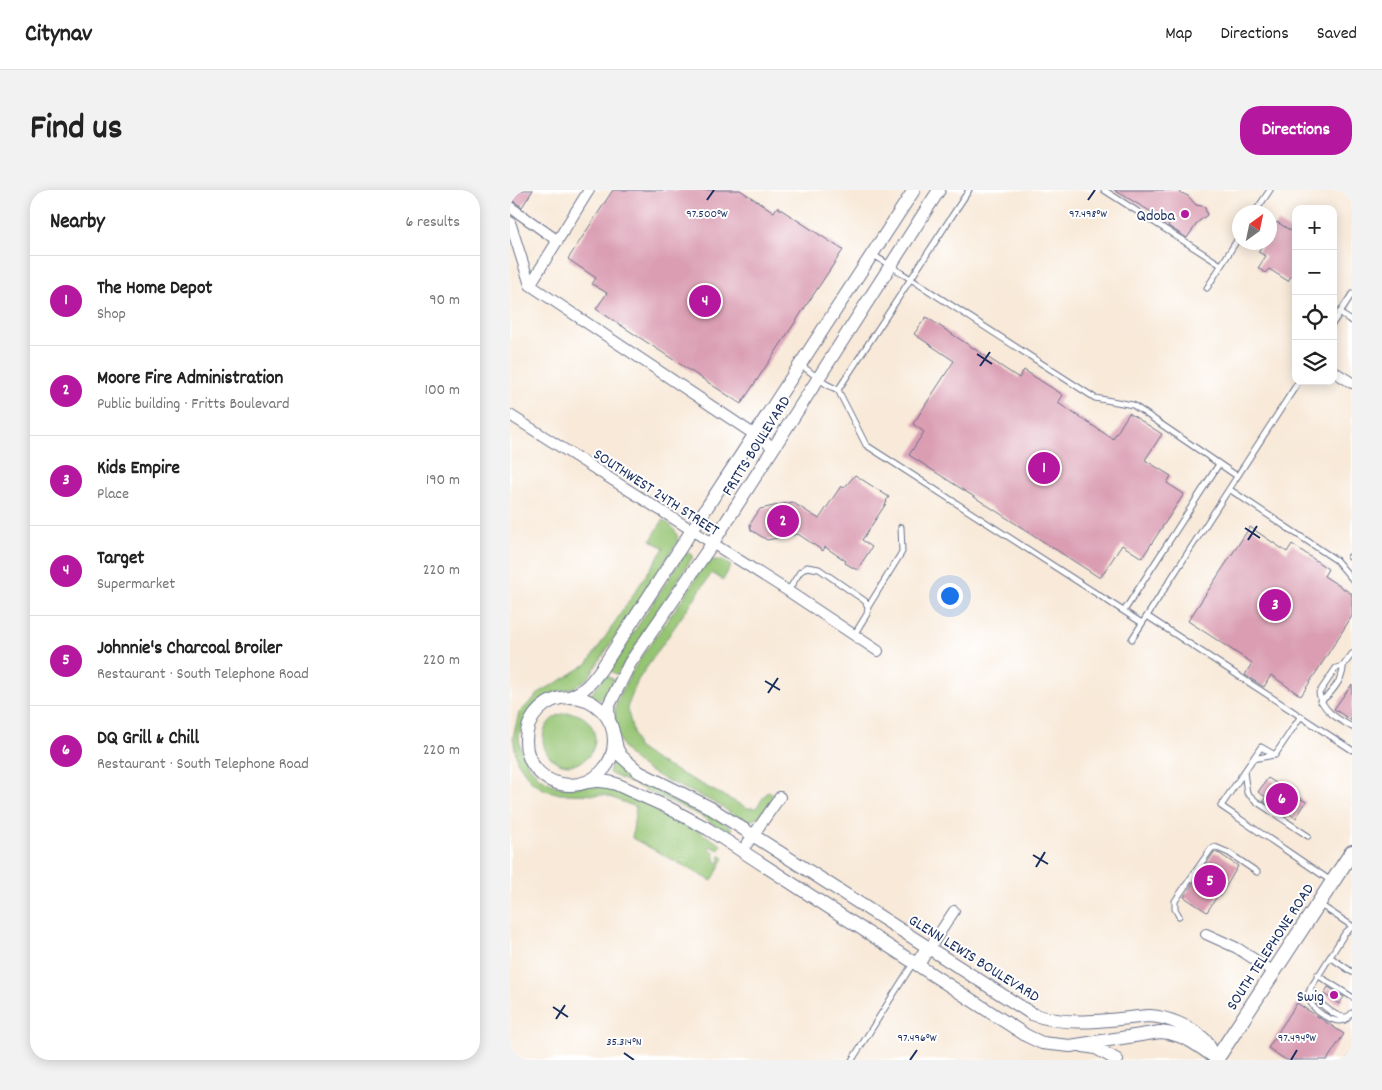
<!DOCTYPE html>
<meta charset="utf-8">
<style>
:root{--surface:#fff;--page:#f2f2f2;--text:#222;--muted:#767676;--line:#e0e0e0;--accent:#b5179e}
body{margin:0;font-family:Dekko,sans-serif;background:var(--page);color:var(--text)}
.controls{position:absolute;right:15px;top:15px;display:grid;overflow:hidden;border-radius:10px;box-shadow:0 2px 12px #0003}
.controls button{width:45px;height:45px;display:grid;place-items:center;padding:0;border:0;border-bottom:1px solid var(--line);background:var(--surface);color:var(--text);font:25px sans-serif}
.compass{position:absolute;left:722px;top:15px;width:45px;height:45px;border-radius:50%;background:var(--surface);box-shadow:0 2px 12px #0003;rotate:33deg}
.you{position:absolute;left:439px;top:405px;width:18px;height:18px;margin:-12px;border:4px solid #fff;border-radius:50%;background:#1a73e8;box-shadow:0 0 0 8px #1a73e833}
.badge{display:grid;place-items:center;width:32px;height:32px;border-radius:50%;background:var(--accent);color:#fff;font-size:16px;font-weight:700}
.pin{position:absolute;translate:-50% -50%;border:2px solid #fff;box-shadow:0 1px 5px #0006}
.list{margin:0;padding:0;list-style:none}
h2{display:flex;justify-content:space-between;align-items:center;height:65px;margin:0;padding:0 20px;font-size:21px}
h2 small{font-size:16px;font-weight:400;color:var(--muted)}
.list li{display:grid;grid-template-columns:32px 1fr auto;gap:15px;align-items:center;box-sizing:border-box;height:90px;padding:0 20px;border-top:1px solid var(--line)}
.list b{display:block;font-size:19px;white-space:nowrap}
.list p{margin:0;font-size:16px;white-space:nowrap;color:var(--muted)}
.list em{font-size:16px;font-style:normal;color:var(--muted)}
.icon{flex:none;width:28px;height:28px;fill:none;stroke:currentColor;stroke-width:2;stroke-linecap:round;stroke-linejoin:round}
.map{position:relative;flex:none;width:842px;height:870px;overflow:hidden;border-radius:20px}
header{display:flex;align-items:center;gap:30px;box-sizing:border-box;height:70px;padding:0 25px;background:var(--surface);border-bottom:1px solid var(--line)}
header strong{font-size:24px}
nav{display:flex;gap:28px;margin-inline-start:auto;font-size:18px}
.intro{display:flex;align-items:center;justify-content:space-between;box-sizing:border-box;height:120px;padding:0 30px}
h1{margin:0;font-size:35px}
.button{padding:12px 22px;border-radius:20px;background:var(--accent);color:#fff;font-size:18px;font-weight:700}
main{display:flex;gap:30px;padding:0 30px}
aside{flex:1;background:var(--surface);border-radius:20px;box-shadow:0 2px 12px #0003}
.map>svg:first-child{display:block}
.green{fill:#95c472;stroke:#587a68}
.building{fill:#da9db2}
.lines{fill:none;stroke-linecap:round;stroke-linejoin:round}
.service-casing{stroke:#687089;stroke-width:7}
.minor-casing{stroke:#687089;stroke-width:12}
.tertiary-casing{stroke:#687089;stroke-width:14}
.secondary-casing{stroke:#687089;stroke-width:16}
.service{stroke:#fff;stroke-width:5}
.minor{stroke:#fff;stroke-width:10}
.tertiary{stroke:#fff;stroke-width:12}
.secondary{stroke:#fff;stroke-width:14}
.ticks{fill:none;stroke:#1b2f5e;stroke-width:2}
.poi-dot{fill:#b5179e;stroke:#fff;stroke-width:2}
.labels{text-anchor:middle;stroke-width:4;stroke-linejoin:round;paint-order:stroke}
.poi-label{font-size:16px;fill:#1b2f5e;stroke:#fff;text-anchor:end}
.street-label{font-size:16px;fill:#1b2f5e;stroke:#fff}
.ticks-label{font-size:12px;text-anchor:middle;fill:#1b2f5e;stroke:#fff;stroke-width:4;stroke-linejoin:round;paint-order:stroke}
</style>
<header>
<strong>Citynav</strong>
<nav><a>Map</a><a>Directions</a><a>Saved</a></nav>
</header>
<div class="intro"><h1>Find us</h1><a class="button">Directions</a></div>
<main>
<aside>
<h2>Nearby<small>6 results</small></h2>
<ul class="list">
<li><span class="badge">1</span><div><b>The Home Depot</b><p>Shop</p></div><em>90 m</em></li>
<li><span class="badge">2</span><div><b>Moore Fire Administration</b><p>Public building · Fritts Boulevard</p></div><em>100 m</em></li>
<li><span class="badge">3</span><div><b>Kids Empire</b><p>Place</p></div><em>190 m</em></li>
<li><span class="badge">4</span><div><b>Target</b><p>Supermarket</p></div><em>220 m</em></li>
<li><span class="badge">5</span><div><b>Johnnie's Charcoal Broiler</b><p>Restaurant · South Telephone Road</p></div><em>220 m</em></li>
<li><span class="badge">6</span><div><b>DQ Grill &amp; Chill</b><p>Restaurant · South Telephone Road</p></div><em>220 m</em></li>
</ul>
</aside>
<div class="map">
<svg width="842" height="870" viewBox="0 0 842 870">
<rect width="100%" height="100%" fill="#fff"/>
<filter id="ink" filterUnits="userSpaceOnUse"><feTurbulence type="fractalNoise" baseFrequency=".02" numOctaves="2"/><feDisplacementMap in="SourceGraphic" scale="10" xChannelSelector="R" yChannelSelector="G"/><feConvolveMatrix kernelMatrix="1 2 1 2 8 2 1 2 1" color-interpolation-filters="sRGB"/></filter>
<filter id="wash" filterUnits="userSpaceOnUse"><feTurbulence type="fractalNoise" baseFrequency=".0096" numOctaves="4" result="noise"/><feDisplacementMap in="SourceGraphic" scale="20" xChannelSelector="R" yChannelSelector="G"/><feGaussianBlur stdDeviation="1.12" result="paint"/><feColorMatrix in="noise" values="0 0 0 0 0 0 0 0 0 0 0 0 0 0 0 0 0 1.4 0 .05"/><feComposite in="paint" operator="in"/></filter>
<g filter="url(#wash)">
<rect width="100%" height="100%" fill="#f8e9d8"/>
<path class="green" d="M153,330C162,336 167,340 168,351L78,488L63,498L47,502L32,509L21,519L13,533L9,547L11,561L18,575L30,588L45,596L57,598L87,594L102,597L166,627L211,655L209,660L200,656L199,658L204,662L206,672L209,673L210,665L214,668L202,691L122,648L126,617L95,605L50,604L35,600L22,592L7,571L3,547L9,523L30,502L55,488L78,473L154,358L141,350Z
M179,362L182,364V368L107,485L99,480L175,364Z
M203,370H212L221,376L213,390L202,383L128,490L117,518L127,557L147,571L237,618H246L258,601L264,604C259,613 253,627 242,630C233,634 222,624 215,619C189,602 139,588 119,565C108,554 102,530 106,515C107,510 110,505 112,501C126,471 147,445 166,418C177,404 186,388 195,373Z
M96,485L104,490L93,508L90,510L82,506V503Z
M33 549a26 26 0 1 1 52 0a26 26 0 1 1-52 0Z
M104,571L124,584L120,593L99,583L102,572Z
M129,587L202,624L222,639L221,641L218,643L189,625L125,595Z"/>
<g id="blocks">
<path class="building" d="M0,0H23L12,17L0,9Z
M103,0H230L264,22L267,17L333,60L231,214L86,119L97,103L82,94L86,88L58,69Z
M604,0H669V2L678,6L686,15L692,16L695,18L697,25L688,32L677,48L658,36L659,34L650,27Z
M767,32L786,44V79L778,91L759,79L755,83L748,78L756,66L748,62L754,52H760V44Z
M416,127L509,188L514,180L553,205L548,213L603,249L619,223L652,244L635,270L661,286L657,293L674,304L632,368L612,355L590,388L399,265L414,242L403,234L444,171L404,144Z
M345,285L379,307L376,311L377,312L352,350L362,357L347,380L335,373L336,371L315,357L313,361L288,344L257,350L241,340L240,334L250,319L282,312L309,329L331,296L334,298Z
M740,337L777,362L782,354L818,379L814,386L842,404V426L791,506L761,485L754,497L735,485L742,473L678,431Z
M842,494V531L824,519Z
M758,588L796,612L786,628L778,623L776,626L753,611L756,607L748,602Z
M704,662L710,664L728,676L710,707L708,705L697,722L674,707Z
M818,797L834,807L829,814L814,804Z
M787,813L834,844L817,870H776L758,858Z"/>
</g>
</g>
<g filter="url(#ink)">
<use href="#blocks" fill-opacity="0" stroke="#687089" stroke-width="1"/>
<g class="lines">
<g class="service-casing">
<path id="service" d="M594,0L711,75
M745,22L760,0
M362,64L585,208L623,215L727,286
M697,98L729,47
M829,123L842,131
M823,133L842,104
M291,175L316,194L328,200L356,255L632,433
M328,200L459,0
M719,299L826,370L842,389
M840,367L842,368
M278,401L290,382L297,377L309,379L355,411L358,417L357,424L344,445
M358,417L392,362L391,337
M614,421L709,274
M637,426L842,560
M622,449L789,191
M833,476L826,478L809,503C812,521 828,529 842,537
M810,511C820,506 834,488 833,476L842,464
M791,526L765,565L751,557L711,616L821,691
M743,569L764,565
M734,582L737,603L747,612L798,646
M809,714L842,736
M669,726L665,719V711L701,659L705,657L719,663L747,682
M842,737L835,743L820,767L842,782
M820,767L800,799C802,808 825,828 835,827C839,827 840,825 842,823
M807,785L842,807
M799,802C799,806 799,810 801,813C806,823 828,837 838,828
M342,870L414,756
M840,870L842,867"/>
</g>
<g class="minor-casing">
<path id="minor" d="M79,0L20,95L263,257
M0,17L48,51
M0,32L20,95
M823,181L842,193
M0,225L278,401L368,461
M232,661L270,607
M696,744L727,758L764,782
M408,776L444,721"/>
</g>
<g class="tertiary-casing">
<path id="tertiary" d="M59,507C74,502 83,491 92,478L404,0
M16 551a44 44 0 1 1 88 0a44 44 0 1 1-88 0Z
M99,531L98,517L120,473L202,354L429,0
M104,545L107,559L111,566L129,582L199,617L522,824C560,838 602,829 640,826C657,827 682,837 694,849C698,853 700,858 703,863
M70,594C84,590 93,590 106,594L157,617L198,639L517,846L532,853L560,856L650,842C675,844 688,856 708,870
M573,856L586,858L607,870"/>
</g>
<g class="secondary-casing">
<path id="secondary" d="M706,870L842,662"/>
</g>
<use href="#service" class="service"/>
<use href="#minor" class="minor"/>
<use href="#tertiary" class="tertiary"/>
<use href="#secondary" class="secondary"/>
</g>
</g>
<path class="ticks" d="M197,10L204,0M578,10L585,0M467,164L482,174M470,176L480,162M735,338L750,348M738,350L747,336M255,491L270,500M258,503L268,488M523,665L538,674M526,677L535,662M43,817L58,827M46,829L55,815M114,863L124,870M400,870L407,860M781,870L787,860"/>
<g class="poi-dot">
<circle cx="675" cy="24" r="5"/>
<circle cx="824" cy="805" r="5"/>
</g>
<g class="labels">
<g class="poi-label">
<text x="665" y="30">Qdoba</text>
<text x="814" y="811">Swig</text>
</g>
<g class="street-label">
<text transform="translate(245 255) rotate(-58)" y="6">FRITTS BOULEVARD</text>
<text transform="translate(147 301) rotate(33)" y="6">SOUTHWEST 24TH STREET</text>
<text transform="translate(759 756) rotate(-57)" y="6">SOUTH TELEPHONE ROAD</text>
<text transform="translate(465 767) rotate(32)" y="6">GLENN LEWIS BOULEVARD</text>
</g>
</g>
<g class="ticks-label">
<text x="197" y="27">97.500°W</text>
<text x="578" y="27">97.498°W</text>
<text x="407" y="851">97.496°W</text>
<text x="787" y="851">97.494°W</text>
<text x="114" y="855">35.314°N</text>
</g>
</svg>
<div class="controls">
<button>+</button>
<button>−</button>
<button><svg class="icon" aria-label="locate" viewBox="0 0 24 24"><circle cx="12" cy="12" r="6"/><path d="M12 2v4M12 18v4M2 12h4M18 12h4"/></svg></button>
<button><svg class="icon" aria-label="layers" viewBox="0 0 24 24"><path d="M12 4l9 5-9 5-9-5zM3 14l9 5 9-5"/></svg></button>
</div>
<svg class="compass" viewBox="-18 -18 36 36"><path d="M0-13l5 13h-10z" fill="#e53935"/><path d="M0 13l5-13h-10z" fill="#767676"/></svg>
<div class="you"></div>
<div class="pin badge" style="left:534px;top:278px">1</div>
<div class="pin badge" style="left:273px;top:331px">2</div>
<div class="pin badge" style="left:765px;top:415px">3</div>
<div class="pin badge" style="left:195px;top:111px">4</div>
<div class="pin badge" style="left:700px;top:691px">5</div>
<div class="pin badge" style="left:772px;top:609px">6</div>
</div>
</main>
